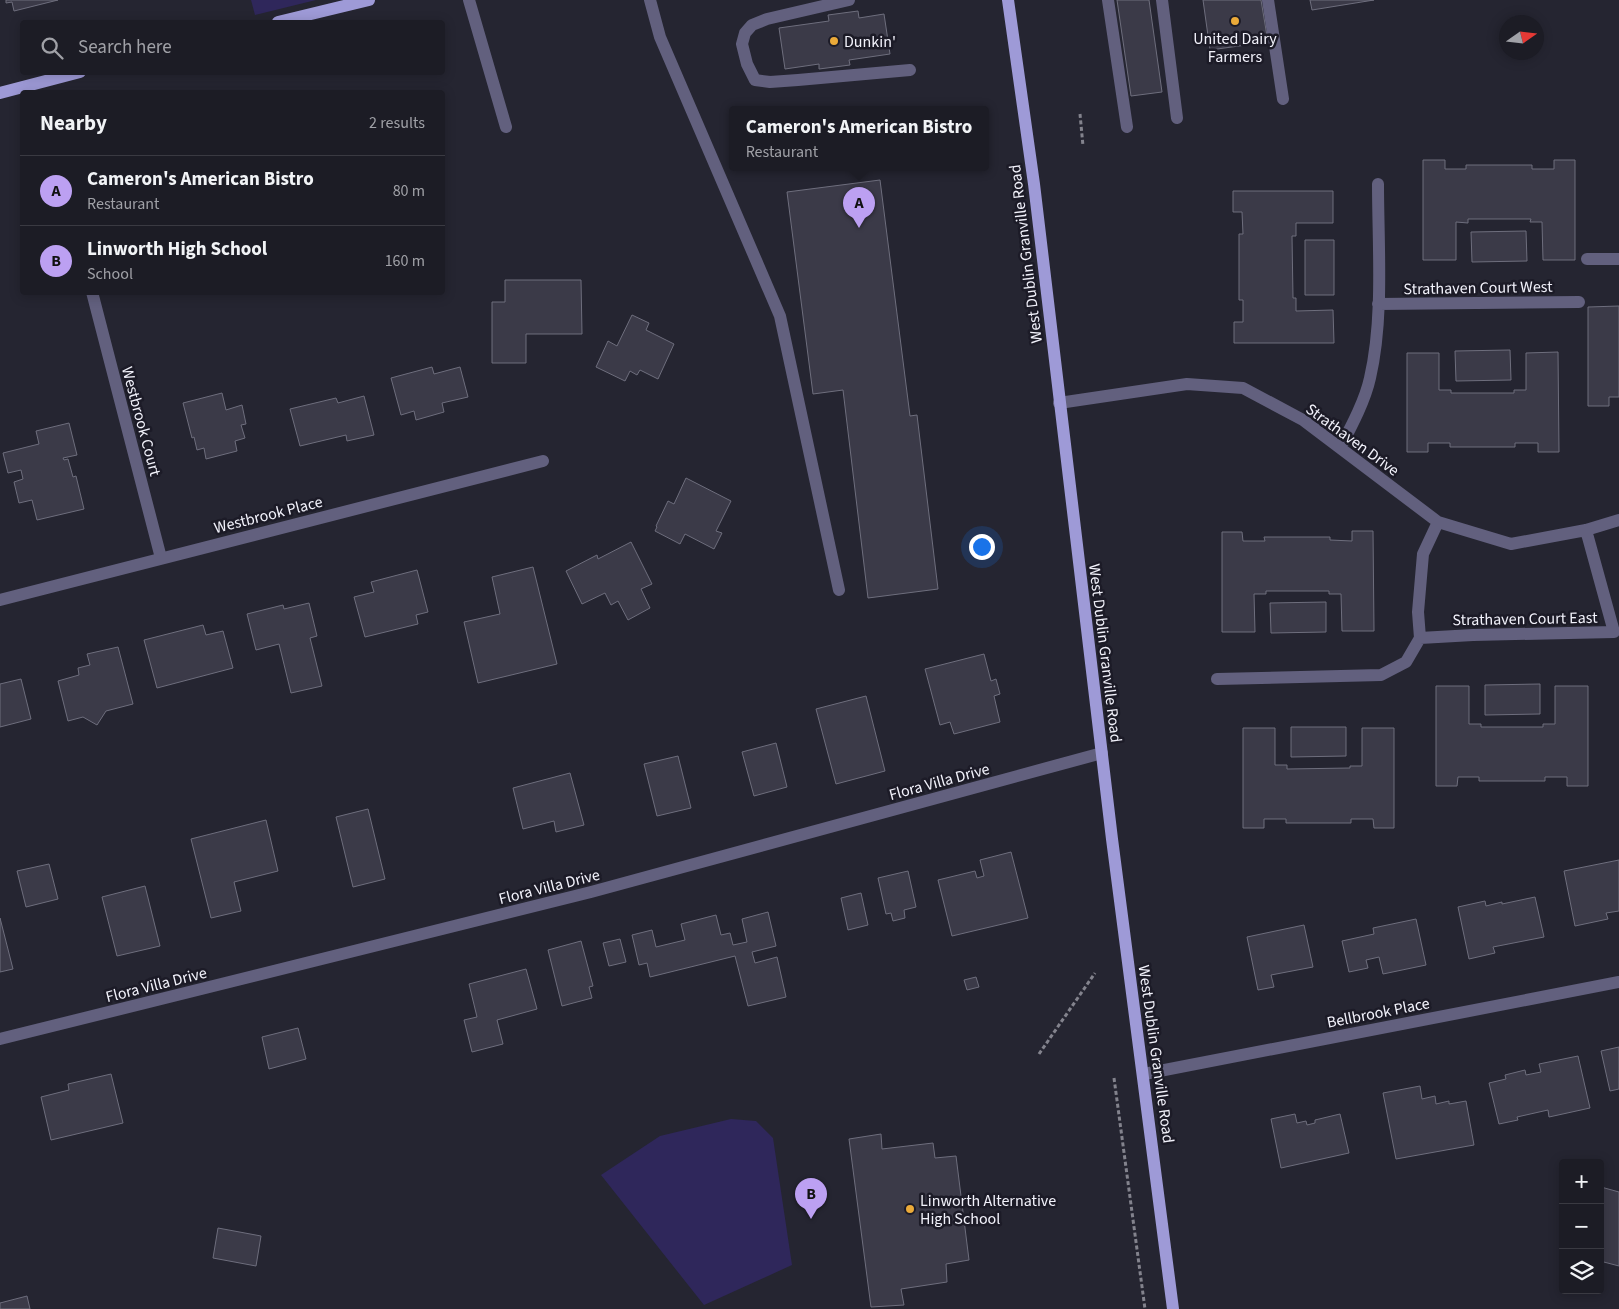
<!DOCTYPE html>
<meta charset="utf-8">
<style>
:root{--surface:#1c1c25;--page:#292932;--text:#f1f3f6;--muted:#a0a1a7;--line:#3a3a42;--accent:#bca0f2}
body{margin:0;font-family:"Source Sans 3",sans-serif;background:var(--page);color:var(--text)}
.controls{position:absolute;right:15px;bottom:15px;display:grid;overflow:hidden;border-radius:5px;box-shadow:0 2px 12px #0003}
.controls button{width:45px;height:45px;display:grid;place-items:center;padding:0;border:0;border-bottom:1px solid var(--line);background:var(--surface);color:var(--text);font:25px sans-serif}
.compass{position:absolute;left:1499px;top:15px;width:45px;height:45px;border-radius:50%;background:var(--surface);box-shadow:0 2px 12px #0003;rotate:76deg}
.you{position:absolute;left:981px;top:546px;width:18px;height:18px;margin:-12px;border:4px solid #fff;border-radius:50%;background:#1a73e8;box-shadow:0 0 0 8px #1a73e833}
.badge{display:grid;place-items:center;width:32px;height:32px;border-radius:50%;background:var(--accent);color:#111;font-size:16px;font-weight:700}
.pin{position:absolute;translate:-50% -41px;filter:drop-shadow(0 1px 2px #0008)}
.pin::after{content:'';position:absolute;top:26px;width:18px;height:15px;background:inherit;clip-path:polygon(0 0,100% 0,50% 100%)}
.popup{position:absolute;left:729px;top:106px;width:260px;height:65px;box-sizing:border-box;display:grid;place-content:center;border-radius:5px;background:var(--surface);filter:drop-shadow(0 1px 4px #0005);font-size:16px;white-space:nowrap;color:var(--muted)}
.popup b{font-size:19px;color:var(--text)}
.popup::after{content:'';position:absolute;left:50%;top:100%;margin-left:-10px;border:10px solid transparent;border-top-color:var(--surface)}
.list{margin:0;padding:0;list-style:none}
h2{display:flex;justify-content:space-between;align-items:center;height:65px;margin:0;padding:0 20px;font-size:21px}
h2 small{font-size:16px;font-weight:400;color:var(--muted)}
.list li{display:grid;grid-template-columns:32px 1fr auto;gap:15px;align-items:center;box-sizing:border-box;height:70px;padding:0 20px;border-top:1px solid var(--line)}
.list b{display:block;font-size:19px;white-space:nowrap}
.list p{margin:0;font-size:16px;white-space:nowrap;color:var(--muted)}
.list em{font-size:16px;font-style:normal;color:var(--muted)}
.icon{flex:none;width:28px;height:28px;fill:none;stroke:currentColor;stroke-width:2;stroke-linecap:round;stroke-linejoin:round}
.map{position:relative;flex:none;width:1619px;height:1309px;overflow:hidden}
.search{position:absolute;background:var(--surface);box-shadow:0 2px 12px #0003;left:20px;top:20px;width:425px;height:55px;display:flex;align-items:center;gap:12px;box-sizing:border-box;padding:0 18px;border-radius:5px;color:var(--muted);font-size:19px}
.panel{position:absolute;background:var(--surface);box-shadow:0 2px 12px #0003;left:20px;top:90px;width:425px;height:205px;border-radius:5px}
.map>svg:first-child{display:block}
.green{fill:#2f275b}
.building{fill:#3b3a48;stroke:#6e6e7d}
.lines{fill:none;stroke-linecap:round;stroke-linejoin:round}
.path{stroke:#83838d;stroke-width:3;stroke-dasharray:4 2.5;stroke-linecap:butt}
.minor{stroke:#62607e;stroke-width:12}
.major{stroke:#9e9ad7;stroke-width:12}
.poi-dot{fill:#ebaa39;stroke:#1c1b27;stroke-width:2}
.labels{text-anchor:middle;stroke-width:5;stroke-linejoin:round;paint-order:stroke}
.poi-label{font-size:16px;fill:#f2f2fb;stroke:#1c1b27;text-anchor:start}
.street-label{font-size:16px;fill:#f2f2fb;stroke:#1c1b27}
</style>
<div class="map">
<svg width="1619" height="1309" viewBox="0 0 1619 1309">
<rect width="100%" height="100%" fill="#252531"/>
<path class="green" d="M251,0H316L255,15Z
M731,1119L756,1121L773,1138L792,1265L704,1305L601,1175L660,1136Z"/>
<path class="building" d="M6,0H58L14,11L12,2L6,3Z
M1117,0H1149L1162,92L1131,96Z
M1203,0H1261L1268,42L1210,50Z
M1310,0H1374L1312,10Z
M858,11L859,18L884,14L890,54L849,60L850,65L819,69V64L785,69L779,28L829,21L828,15Z
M1423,160H1445V169H1466V165H1532V169H1554V160H1575V260H1543L1542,222H1530L1531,219H1468V223L1456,222V260H1423Z
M880,180L910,416L917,415L938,589L868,598L843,390L813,394L787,192Z
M1233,191H1333V223H1296V236H1292L1293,298H1296V311L1333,310L1334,343H1234V322H1243V300H1239V234H1243L1242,212H1233Z
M1526,231L1527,261L1472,262L1471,232Z
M1305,240H1334V295H1305Z
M505,280H581L582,334H526V363H492V302H505Z
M1619,306V397H1609V406H1588V307Z
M632,315L649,323L646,330L674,344L658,379L640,370L637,375L630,371L625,381L596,367L608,341L617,346Z
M1510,350L1511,380L1456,381L1455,351Z
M1558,352L1559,452H1538V443H1515V447H1450V443H1428V452H1407V353H1439V390H1451V393H1514V390H1526V353Z
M432,367L434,374L460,367L468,397L442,403L444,412L416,420L414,411L401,415L391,378Z
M222,393L226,410L242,405L246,424L241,425L245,438L235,441L237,451L206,459L204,448L197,450L194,437L192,438L183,403Z
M364,396L374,435L347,441L346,435L300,446L290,409L336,398L338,403Z
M69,423L77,455L63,458L64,460L68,459L73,477L76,476L84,509L37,520L32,500L19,503L14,482L23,479L21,470L8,473L3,453L39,444L36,431Z
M686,478L731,501L716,531L722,533L714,549L685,534L680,544L655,531L657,527L656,526L668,501L674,504Z
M1352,531H1373L1374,631H1342L1341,594H1329V591H1266V594H1254L1255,632H1222V532H1242L1243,541H1265L1264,537H1330V540L1352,541Z
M631,542L652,584L641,589L650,608L628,620L618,601L611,605L605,593L582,604L566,571L597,555L598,559Z
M533,567L557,664L478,683L464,622L500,614L492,577Z
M417,570L428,612L416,615L418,624L365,637L354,597L374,592L371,582Z
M1326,602V632L1271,633L1270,603Z
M309,603L317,636L310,638L322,686L291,693L279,644L256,650L247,614L283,605L284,609Z
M203,625L206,635L223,631L233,668L157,688L144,640Z
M118,647L133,704L106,711L97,725L83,717L68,721L58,681L79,675L78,668L90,665L87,654Z
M984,654L991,681L996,679L1000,694L994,696L1000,722L954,734L950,722L940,725L925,669Z
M21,679L31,719L0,727V684Z
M1540,684V714L1485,715V685Z
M1436,686H1469V724H1481V727H1543V724H1555V686H1588V786H1567V777H1545V781H1479V777H1458L1457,786H1436Z
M866,696L885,771L836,784L816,709Z
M1291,727H1346V756L1291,757Z
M1243,728H1275V765H1287V769L1350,768V766H1362V728H1394V828H1374L1373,819H1351V823H1286V819H1264V828H1243Z
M776,743L787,787L754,796L742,752Z
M678,756L691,808L657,816L644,764Z
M570,773L584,825L556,832L554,821L523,829L513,788Z
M368,809L385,879L353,887L336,817Z
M266,820L278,871L234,882L241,911L211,918L191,839Z
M1011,852L1028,918L952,936L938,880L975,871L977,878L984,876L980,860Z
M1619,860V911L1606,913L1608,919L1575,926L1564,871Z
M49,864L58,899L26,907L17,871Z
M908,871L916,907L904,910L905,918L893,921L891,913L886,914L878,878Z
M145,886L160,946L117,956L102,897Z
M861,893L868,925L848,930L841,898Z
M1535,897L1544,937L1493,947L1495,953L1469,959L1458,907L1485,901L1486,906L1502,902V904Z
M768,912L776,946L752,952L755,963L777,957L786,997L748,1006L735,956L650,977L647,963L639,965L632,935L652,930L656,947L685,940L681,924L716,915L721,935L730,933L733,945L747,942L742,919Z
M0,918L13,969L0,972Z
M1416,919L1426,965L1383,974L1379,957L1366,960L1368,968L1349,972L1342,941L1374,934L1373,928Z
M1304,925L1313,967L1271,975L1274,987L1258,990L1247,937Z
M620,939L626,962L609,966L603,943Z
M581,941L593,986L589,987L592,998L562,1006L548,950Z
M526,969L537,1009L497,1020L503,1044L472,1052L464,1020L477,1017L469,984Z
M976,977L979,987L967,990L964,980Z
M298,1028L306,1059L269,1069L262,1037Z
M1619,1047V1089L1610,1091L1601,1051Z
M1578,1056L1590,1108L1549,1117L1548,1110L1517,1117L1518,1120L1499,1124L1489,1083L1506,1079L1505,1075L1525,1070L1526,1075L1541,1072L1539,1064Z
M111,1074L123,1123L51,1140L41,1097L69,1090L68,1084Z
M1420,1086L1422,1099L1435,1096L1436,1104L1449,1101V1104L1466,1101L1474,1145L1396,1159L1383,1093Z
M1295,1114L1297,1123L1306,1121L1307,1125L1315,1123V1120L1340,1114L1349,1153L1281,1168L1271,1119Z
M881,1134L882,1149L933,1143L935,1158L956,1156L969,1260L946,1264L947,1282L901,1289L904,1305L871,1307L849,1139Z
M1601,1187L1619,1192V1266L1600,1261Z
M218,1228L261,1236L256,1266L213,1258Z
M27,1296L30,1309H0V1303Z"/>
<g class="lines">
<path class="path" d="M1080,114L1083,146
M1039,1054L1095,973
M1114,1078L1145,1309"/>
<path class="minor" d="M469,0L506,127
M650,0L660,37L780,316L839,590
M849,0L767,19L752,25L745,33L742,44L747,64L755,80L770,82L798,80L910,70
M1108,0L1127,127
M1162,0L1177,118
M1268,0L1283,99
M1587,259H1619
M92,292L161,558
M1378,304L1579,302
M1059,403L1187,384L1243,388L1303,420L1438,522L1511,544L1586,530L1619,520
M1340,448C1351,427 1365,401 1370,378C1384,318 1378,245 1378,184
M0,600L543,461
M1420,638L1473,635L1614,632L1586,530
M1217,679L1381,675L1406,662L1420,638L1418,612L1423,554L1438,522
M0,1039L591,892L1102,753
M1144,1074L1619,982"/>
<path class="major" d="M1008,0L1034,184L1112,839L1173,1309
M278,22L369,0
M0,93L80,72"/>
</g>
<g class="poi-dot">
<circle cx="1235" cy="21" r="5"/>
<circle cx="834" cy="41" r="5"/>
<circle cx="910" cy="1209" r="5"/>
</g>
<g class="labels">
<g class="poi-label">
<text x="1235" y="44" text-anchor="middle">United Dairy<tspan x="1235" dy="18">Farmers</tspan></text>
<text x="844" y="47">Dunkin'</text>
<text x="920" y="1206">Linworth Alternative<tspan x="920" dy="18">High School</tspan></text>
</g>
<g class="street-label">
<text transform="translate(1025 254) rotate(-97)" y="6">West Dublin Granville Road</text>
<text transform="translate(1478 287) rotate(-1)" y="6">Strathaven Court West</text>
<text transform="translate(142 421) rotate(75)" y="6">Westbrook Court</text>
<text transform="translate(1353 439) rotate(36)" y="6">Strathaven Drive</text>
<text transform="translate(268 514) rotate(-14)" y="6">Westbrook Place</text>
<text transform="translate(1525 618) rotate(-1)" y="6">Strathaven Court East</text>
<text transform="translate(1106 653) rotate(83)" y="6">West Dublin Granville Road</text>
<text transform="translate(939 781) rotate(-15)" y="6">Flora Villa Drive</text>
<text transform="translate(549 886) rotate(-14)" y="6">Flora Villa Drive</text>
<text transform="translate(156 984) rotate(-14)" y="6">Flora Villa Drive</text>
<text transform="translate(1378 1012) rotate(-11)" y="6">Bellbrook Place</text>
<text transform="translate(1157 1054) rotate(82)" y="6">West Dublin Granville Road</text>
</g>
</g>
</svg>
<div class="controls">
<button>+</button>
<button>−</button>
<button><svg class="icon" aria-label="layers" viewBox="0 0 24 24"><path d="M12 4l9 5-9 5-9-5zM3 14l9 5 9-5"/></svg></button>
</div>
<svg class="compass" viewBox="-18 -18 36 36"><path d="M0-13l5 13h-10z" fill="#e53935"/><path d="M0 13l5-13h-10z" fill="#a0a1a7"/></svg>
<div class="you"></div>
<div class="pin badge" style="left:859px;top:228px">A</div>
<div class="popup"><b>Cameron's American Bistro</b>Restaurant</div>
<div class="pin badge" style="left:811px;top:1219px">B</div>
<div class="search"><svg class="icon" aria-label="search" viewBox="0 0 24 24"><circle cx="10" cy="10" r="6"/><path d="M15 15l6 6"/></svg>Search here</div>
<section class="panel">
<h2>Nearby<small>2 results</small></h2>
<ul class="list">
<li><span class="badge">A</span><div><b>Cameron's American Bistro</b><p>Restaurant</p></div><em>80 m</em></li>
<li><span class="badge">B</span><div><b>Linworth High School</b><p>School</p></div><em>160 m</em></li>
</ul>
</section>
</div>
